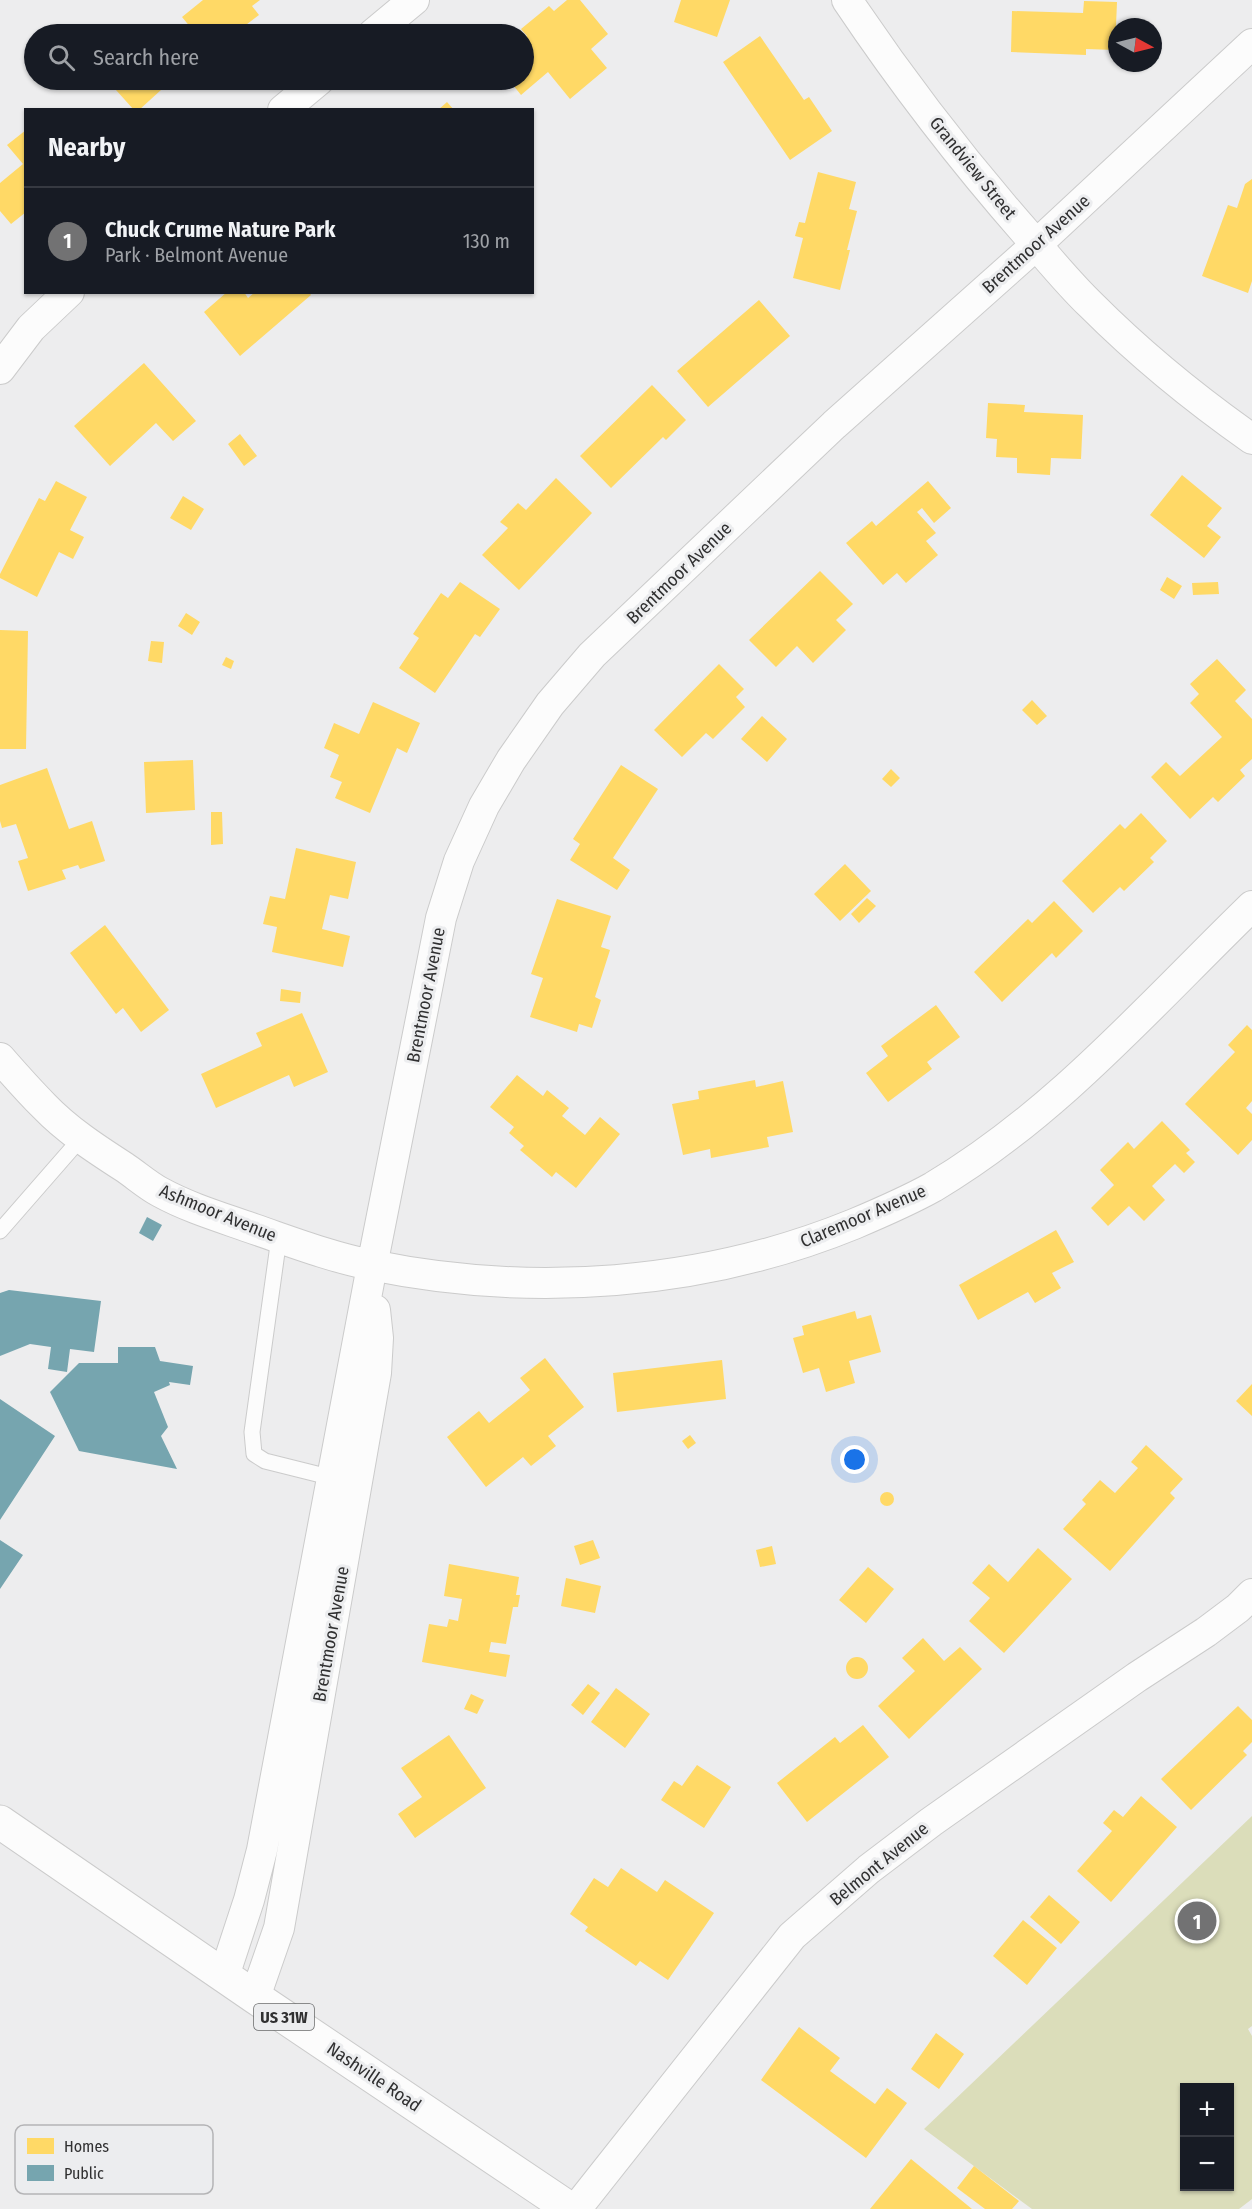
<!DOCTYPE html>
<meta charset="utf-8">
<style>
:root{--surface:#171b24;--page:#20242c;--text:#f1f3f6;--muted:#9ea1a6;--line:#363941;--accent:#727273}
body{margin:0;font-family:"Fira Sans Condensed",sans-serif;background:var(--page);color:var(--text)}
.controls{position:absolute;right:18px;bottom:18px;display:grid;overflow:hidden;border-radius:0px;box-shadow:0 2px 4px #0004}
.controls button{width:54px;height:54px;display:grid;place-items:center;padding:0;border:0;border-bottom:2px solid var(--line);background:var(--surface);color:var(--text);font:30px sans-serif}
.compass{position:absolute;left:1108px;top:18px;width:54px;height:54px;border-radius:50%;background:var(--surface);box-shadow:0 2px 4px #0004;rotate:97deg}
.you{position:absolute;left:855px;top:1460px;width:21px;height:21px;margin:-15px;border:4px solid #fff;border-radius:50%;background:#1a73e8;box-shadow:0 0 0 9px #1a73e833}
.badge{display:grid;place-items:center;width:39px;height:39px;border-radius:50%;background:var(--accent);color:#fff;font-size:20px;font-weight:700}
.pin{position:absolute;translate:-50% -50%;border:3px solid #fff;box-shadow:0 2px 6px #0006}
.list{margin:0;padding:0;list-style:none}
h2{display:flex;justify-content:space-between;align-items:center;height:78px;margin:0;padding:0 24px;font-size:26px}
h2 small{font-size:20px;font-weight:400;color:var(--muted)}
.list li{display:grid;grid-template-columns:39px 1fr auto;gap:18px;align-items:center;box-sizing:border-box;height:108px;padding:0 24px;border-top:2px solid var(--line)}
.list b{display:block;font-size:22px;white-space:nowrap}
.list p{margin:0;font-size:20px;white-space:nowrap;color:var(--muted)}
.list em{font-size:20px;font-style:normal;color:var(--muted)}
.icon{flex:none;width:33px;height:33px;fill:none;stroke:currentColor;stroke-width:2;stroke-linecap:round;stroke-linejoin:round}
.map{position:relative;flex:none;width:1252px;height:2209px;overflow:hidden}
.search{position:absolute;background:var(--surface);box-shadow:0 2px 4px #0004;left:24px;top:24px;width:510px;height:66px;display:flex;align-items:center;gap:15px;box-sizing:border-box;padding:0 21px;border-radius:33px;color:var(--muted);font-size:22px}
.panel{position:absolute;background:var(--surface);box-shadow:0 2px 4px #0004;left:24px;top:108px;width:510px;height:186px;border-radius:0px}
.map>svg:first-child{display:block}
.green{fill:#dbddba;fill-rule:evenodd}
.homes{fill:#ffd966}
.public{fill:#76a5af}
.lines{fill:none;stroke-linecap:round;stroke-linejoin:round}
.lane-casing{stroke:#cbcbcb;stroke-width:17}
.street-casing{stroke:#cbcbcb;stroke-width:32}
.primary-casing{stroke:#cbcbcb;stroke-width:35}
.lane{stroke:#fcfcfc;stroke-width:15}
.street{stroke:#fcfcfc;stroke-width:30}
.primary{stroke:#fcfcfc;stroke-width:33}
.labels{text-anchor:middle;stroke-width:6;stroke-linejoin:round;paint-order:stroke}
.shield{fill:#ecedef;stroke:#68696a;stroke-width:1.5}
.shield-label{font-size:16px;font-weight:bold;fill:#303031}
.street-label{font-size:18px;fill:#303031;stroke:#ecedef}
.key{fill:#ecedef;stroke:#b4b4b6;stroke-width:1.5}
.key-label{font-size:16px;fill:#303031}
</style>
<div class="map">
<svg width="1252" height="2209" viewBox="0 0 1252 2209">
<rect width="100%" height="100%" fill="#ededee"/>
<path class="green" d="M1252,1816V2026L1248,2029L1252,2036V2199L1239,2209H1032L924,2129ZM1184,2088H1230V2186H1184Z"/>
<path class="homes" d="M203,0H260L252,6L259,15L234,34H196L182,17Z
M567,0H580L608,34L591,49L607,68L570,99L548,72L521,95L509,80H524V39L527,36L521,29L549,6L554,11Z
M681,0H730L717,37L674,22Z
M1084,1L1117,2L1115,50L1086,49V55L1011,52L1012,11L1083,13Z
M760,36L804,100L809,97L832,131L790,160L723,62Z
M62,80H79L69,88Z
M107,80H172L139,110H134Z
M447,102L454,110H438Z
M26,130V212L11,224L0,211V183L23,164L7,145Z
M818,172L856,182L849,209L857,211L847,250H850L840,290L793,278L803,238L795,236L799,222L805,223Z
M1252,179V281L1248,293L1202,276L1228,205L1237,208L1245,184Z
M227,292H244L248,298L255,292H309L311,295L240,356L204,312Z
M759,300L790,336L708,407L677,371Z
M144,363L196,421L173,441L156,423L110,466L74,426Z
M652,385L686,420L666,440L663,437L611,488L580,456Z
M988,403L1025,405L1024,412L1083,415L1081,459L1051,458L1050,475L1017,473V458L996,457L997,439L986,438Z
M240,434L257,456L244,466L228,444Z
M1182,475L1222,508L1207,526L1221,537L1204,558L1150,515Z
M556,478L592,513L519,590L482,555L508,528L500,522L518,503L526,510Z
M56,481L87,497L70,530L84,537L73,559L59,552L37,597L0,578V574L39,498L45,501Z
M928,481L951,508L934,523L922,508L917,512L936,533L926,541L938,555L906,583L897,573L883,585L846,543L872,521L876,526Z
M183,496L204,509L191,530L170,518Z
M820,571L853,604L836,620L846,630L813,663L797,646L776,667L749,640Z
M1167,577L1182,586L1174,599L1160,590Z
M460,582L500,609L480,637L475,634L435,693L399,668L419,638L413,634L441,593L448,598Z
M1218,582L1219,594L1193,595L1192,583Z
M186,613L200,622L192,635L178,626Z
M0,630L28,631L26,749H0Z
M151,641L164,642L162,663L148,661Z
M226,657L234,661L231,669L222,665Z
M1217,659L1246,690L1235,701L1252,719V759L1240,770L1245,776L1218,802L1213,797L1190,819L1151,777L1166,762L1180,776L1222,737L1190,703L1199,694L1190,684Z
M719,664L744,689L736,697L745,707L713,739L706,733L682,757L654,730Z
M1032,700L1047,716L1037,725L1022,710Z
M373,702L420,723L407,753L397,748L370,813L335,798L342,782L330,777L339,755L324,748L334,723L359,734Z
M762,716L787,739L767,762L741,739Z
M193,760L195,810L146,813L144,762Z
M621,765L658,789L613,858L630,870L617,890L570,860L580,844L573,839Z
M47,768L69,829L92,821L105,861L80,869L78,865L62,870L66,879L28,891L18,861L28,858L16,824L2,828L0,821V785Z
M891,769L900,778L891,787L882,779Z
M211,812H222L223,844L211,845Z
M1141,813L1167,841L1150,858L1154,862L1124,891L1120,887L1093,913L1062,881L1120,824L1125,829Z
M296,848L356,862L348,899L330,895L322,929L350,936L343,967L272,952L277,927L263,924L270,896L285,899Z
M845,864L871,891L840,921L814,894Z
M867,898L876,906L859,923L851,914Z
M557,899L611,916L601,947L610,950L595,997L601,1000L592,1028L579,1024L577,1032L530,1017L543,978L531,974Z
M1054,901L1083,931L1056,958L1052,953L1002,1002L974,972L1028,919L1032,923Z
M105,925L169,1010L141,1032L123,1008L116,1014L70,953Z
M281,989L301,992L300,1003L280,1001Z
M936,1005L960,1037L927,1062L932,1069L888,1102L866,1073L888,1056L881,1046Z
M302,1013L328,1072L294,1087L289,1075L216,1108L201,1074L262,1046L256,1033Z
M1247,1025L1252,1030V1101L1246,1108L1252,1114V1140L1238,1155L1185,1104L1235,1052L1228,1045Z
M517,1075L543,1096L547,1090L569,1108L562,1116L585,1135L600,1117L620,1134L576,1188L556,1172L552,1177L520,1150L524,1146L509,1133L514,1127L490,1107Z
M755,1080L756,1087L783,1081L793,1132L767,1137L769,1147L711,1158L710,1149L683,1155L672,1104L699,1099L698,1091Z
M1162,1121L1190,1150L1186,1153L1195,1162L1184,1173L1175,1164L1152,1186L1165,1200L1144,1221L1129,1206L1108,1226L1091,1208L1114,1185L1100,1170L1128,1142L1134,1149Z
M1056,1230L1074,1262L1052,1273L1061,1288L1035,1303L1028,1292L978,1320L959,1285Z
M855,1311L857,1319L871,1315L881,1352L849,1361L855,1383L826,1392L819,1368L803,1373L793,1338L804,1335L802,1326Z
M545,1358L584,1407L548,1436L556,1446L531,1466L523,1457L486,1487L447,1437L479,1411L489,1423L530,1390L520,1378Z
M722,1360L726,1399L617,1412L613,1373Z
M1252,1384V1416L1236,1401Z
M690,1435L696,1443L688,1449L682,1441Z
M1146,1445L1183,1479L1170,1493L1175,1498L1110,1571L1063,1529L1086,1504L1082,1500L1100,1480L1115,1493L1138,1468L1131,1462Z
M880 1499a7 7 0 1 1 14 0a7 7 0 1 1-14 0Z
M593,1540L600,1558L580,1565L574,1546Z
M772,1546L776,1564L760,1567L756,1550Z
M1038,1548L1072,1579L1004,1653L969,1621L990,1598L972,1583L989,1564L1008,1582Z
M449,1564L519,1577L516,1595H520L518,1607H513L506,1644L491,1642L489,1652L510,1655L506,1677L422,1662L429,1624L447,1627L449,1619L458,1621L462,1599L444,1596Z
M868,1567L894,1589L866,1623L839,1600Z
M566,1578L601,1586L595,1613L561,1606Z
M923,1638L944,1661L960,1647L982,1669L909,1739L878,1706L915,1671L902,1658Z
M846 1668a11 11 0 1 1 22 0a11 11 0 1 1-22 0Z
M588,1684L600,1693L583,1715L571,1705Z
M616,1688L650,1714L625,1748L591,1722Z
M471,1694L484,1700L477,1714L464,1709Z
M1238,1706L1252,1720V1742L1243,1751L1247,1755L1191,1810L1161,1779Z
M863,1725L889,1757L807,1822L777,1783L835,1737L840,1743Z
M449,1735L486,1788L415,1838L398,1814L422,1797L401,1768Z
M697,1765L731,1787L704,1828L661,1800L674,1781L682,1786Z
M1141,1796L1177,1827L1111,1902L1077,1871L1112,1831L1103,1823L1114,1810L1123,1817Z
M621,1868L657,1892L665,1880L714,1913L668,1980L640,1961L636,1966L585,1931L588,1927L570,1914L594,1878L608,1887Z
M1049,1895L1080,1922L1061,1944L1030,1917Z
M1023,1920L1057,1948L1027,1985L993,1956Z
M799,2027L840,2058L830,2071L875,2104L887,2088L907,2103L866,2158L761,2080Z
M936,2033L964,2054L939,2089L911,2069Z
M911,2159L972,2209H870Z
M974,2166L1019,2201L1012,2209H985L957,2188Z"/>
<path class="public" d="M147,1217L162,1225L153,1241L139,1233Z
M9,1290L101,1301L94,1352L70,1349L67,1372L48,1369L51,1347L30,1344L0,1356V1293Z
M118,1347H155L160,1361L193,1366L190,1385L169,1382L170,1385L154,1392L168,1427L161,1436L177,1469L79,1451L50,1392L79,1363H118Z
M0,1399L55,1436L0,1520Z
M0,1540L23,1555L0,1589Z"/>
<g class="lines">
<g class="lane-casing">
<path id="lane" d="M0,1231L82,1137
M279,1238L252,1432L254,1454L265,1461L337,1479"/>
</g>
<g class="street-casing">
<path id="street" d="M847,0C902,82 962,160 1027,234C1048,258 1068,283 1091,305C1140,354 1195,399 1252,439
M373,34L414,0
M283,110L319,80
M0,369L31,328L69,292
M0,1058C14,1074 28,1090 44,1106C67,1130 96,1149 124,1167C136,1175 147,1185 160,1192C189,1208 223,1218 254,1229C292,1242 331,1257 371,1265C531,1298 702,1286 854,1224C880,1213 908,1201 933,1187C1056,1114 1150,1005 1252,906
M224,1976L249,1900L262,1850L372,1266L441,918L459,861L484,806L511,760L550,704L592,655L834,425L1036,245L1252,44
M255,1997L279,1928L376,1373L378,1338L375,1310
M576,2209L792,1936L869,1869L931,1822L1137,1677L1206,1632L1238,1608L1252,1594"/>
</g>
<g class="primary-casing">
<path id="primary" d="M0,1822L255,1997L570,2209"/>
</g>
<use href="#lane" class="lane"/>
<use href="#street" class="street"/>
<use href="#primary" class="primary"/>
</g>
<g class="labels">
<rect class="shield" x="254" y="2004" width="60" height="26" rx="4.5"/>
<g class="shield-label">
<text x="284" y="2023">US 31W</text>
</g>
<g class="street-label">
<text transform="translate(973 168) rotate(51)" y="6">Grandview Street</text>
<text transform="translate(1036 244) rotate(-42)" y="6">Brentmoor Avenue</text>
<text transform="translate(679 573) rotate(-44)" y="6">Brentmoor Avenue</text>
<text transform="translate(426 995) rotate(-79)" y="6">Brentmoor Avenue</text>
<text transform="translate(218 1213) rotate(22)" y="6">Ashmoor Avenue</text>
<text transform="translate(863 1216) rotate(-23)" y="6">Claremoor Avenue</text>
<text transform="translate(331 1634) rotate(-80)" y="6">Brentmoor Avenue</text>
<text transform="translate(879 1864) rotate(-39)" y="6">Belmont Avenue</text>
<text transform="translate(374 2077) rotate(34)" y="6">Nashville Road</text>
</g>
</g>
<rect x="15" y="2125" width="198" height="69" rx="9" class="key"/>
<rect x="27" y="2138" width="27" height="16" fill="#ffd966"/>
<rect x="27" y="2165" width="27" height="16" fill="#76a5af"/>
<g class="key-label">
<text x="64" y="2152">Homes</text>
<text x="64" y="2179">Public</text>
</g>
</svg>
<div class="controls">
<button>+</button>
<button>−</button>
</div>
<svg class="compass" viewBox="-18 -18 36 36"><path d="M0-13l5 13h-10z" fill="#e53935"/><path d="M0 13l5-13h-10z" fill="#9ea1a6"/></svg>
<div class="you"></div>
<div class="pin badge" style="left:1197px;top:1921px">1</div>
<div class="search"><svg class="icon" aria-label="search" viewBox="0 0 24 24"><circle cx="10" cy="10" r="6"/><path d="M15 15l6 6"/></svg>Search here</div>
<section class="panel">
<h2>Nearby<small></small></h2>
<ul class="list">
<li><span class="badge">1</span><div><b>Chuck Crume Nature Park</b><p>Park · Belmont Avenue</p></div><em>130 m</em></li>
</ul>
</section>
</div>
